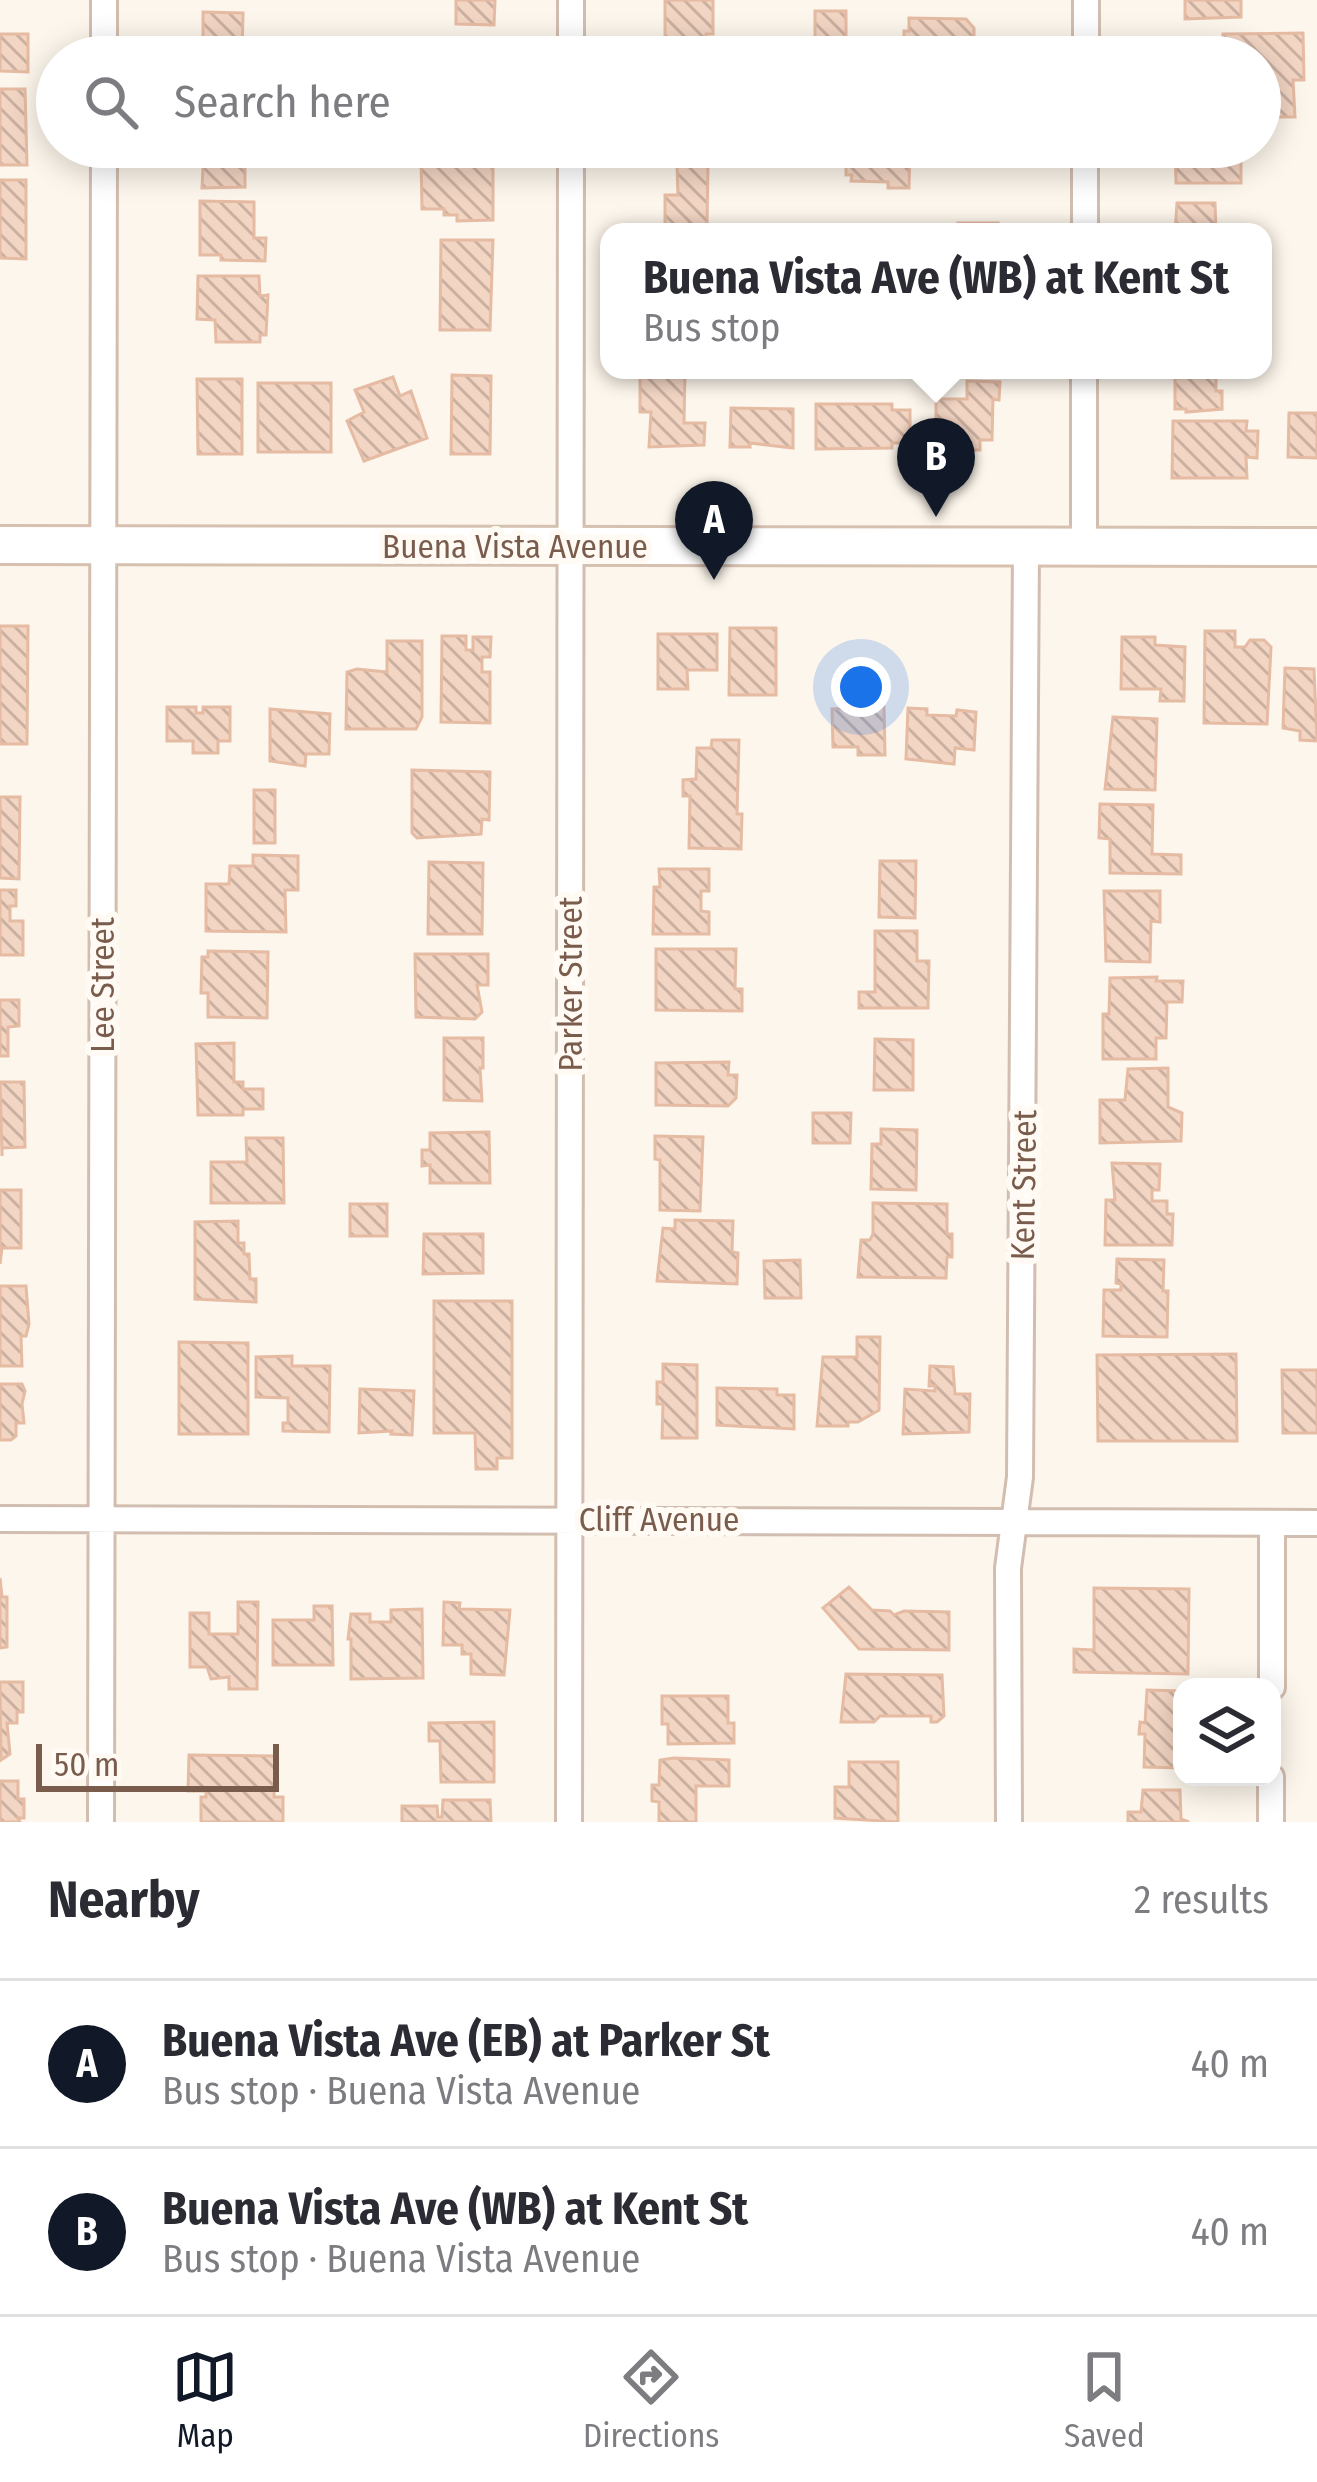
<!DOCTYPE html>
<meta charset="utf-8">
<style>
:root{--surface:#fff;--page:#f7f7f7;--text:#2b2b33;--muted:#7c7c81;--line:#e1e1e2;--accent:#111827}
body{margin:0;font-family:"Fira Sans Condensed",sans-serif;background:var(--page);color:var(--text)}
.controls{position:absolute;right:36px;bottom:36px;display:grid;overflow:hidden;border-radius:24px;box-shadow:0 6px 30px #0003}
.controls button{width:108px;height:108px;display:grid;place-items:center;padding:0;border:0;border-bottom:3px solid var(--line);background:var(--surface);color:var(--text);font:60px sans-serif}
.scale{position:absolute;left:36px;bottom:30px;width:243px;box-sizing:border-box;padding-left:12px;border:6px solid #7a5c4d;border-top:0;font-size:33px;line-height:42px;white-space:nowrap;color:#7a5c4d;-webkit-text-stroke:9px #fffaf3;paint-order:stroke}
.you{position:absolute;left:861px;top:687px;width:42px;height:42px;margin:-30px;border:9px solid #fff;border-radius:50%;background:#1a73e8;box-shadow:0 0 0 18px #1a73e833}
.badge{display:grid;place-items:center;width:78px;height:78px;border-radius:50%;background:var(--accent);color:#fff;font-size:39px;font-weight:700}
.pin{position:absolute;translate:-50% -99px;filter:drop-shadow(0 3px 6px #0008)}
.pin::after{content:'';position:absolute;top:63px;width:42px;height:36px;background:inherit;clip-path:polygon(0 0,100% 0,50% 100%)}
.popup{position:absolute;left:600px;top:223px;width:672px;height:156px;box-sizing:border-box;display:grid;place-content:center;border-radius:24px;background:var(--surface);filter:drop-shadow(0 3px 9px #0005);font-size:39px;white-space:nowrap;color:var(--muted)}
.popup b{font-size:45px;color:var(--text)}
.popup::after{content:'';position:absolute;left:50%;top:100%;margin-left:-24px;border:24px solid transparent;border-top-color:var(--surface)}
.list{margin:0;padding:0;list-style:none}
h2{display:flex;justify-content:space-between;align-items:center;height:156px;margin:0;padding:0 48px;font-size:51px}
h2 small{font-size:39px;font-weight:400;color:var(--muted)}
.list li{display:grid;grid-template-columns:78px 1fr auto;gap:36px;align-items:center;box-sizing:border-box;height:168px;padding:0 48px;border-top:3px solid var(--line)}
.list b{display:block;font-size:45px;white-space:nowrap}
.list p{margin:0;font-size:39px;white-space:nowrap;color:var(--muted)}
.list em{font-size:39px;font-style:normal;color:var(--muted)}
.icon{flex:none;width:66px;height:66px;fill:none;stroke:currentColor;stroke-width:2;stroke-linecap:round;stroke-linejoin:round}
.map{position:relative;flex:none;width:1317px;height:1822px;overflow:hidden}
.search{position:absolute;background:var(--surface);box-shadow:0 6px 30px #0003;left:36px;right:36px;top:36px;height:132px;display:flex;align-items:center;gap:30px;box-sizing:border-box;padding:0 42px;border-radius:66px;color:var(--muted);font-size:45px}
.sheet{height:492px;background:var(--surface)}
nav{display:flex;justify-content:space-around;align-items:center;box-sizing:border-box;height:168px;border-top:3px solid var(--line);background:var(--surface);font-size:33px;color:var(--muted)}
nav a{display:grid;justify-items:center;gap:6px}
nav .on{color:var(--accent)}
.map>svg:first-child{display:block}
.building{fill:url(#building-back-hatch);stroke:#e6bba3;stroke-width:3}
.lines{fill:none;stroke-linecap:round;stroke-linejoin:round}
.street-casing{stroke:#d1beb0;stroke-width:30}
.secondary-casing{stroke:#d6c0b0;stroke-width:42}
.street{stroke:#fff;stroke-width:24}
.secondary{stroke:#fff;stroke-width:36}
.labels{text-anchor:middle;stroke-width:12;stroke-linejoin:round;paint-order:stroke}
.street-label{font-size:33px;fill:#7a5c4d;stroke:#fffaf3}
</style>
<div class="map">
<svg width="1317" height="1822" viewBox="0 0 1317 1822">
<defs>
<pattern id="building-back-hatch" width="6" height="6" patternUnits="userSpaceOnUse" patternTransform="scale(3)"><rect width="6" height="6" fill="#f3d5c3"/><path d="M-1 5l2 2M0 0l6 6M5-1l2 2" fill="none" stroke="#cab0a1"/></pattern>
</defs>
<rect width="100%" height="100%" fill="#fdf6ec"/>
<path class="building" d="M456,0H495L494,25L456,24Z
M665,0H713V34H706L705,51H665Z
M1185,0H1241V17L1185,19Z
M815,11H846V50H815Z
M203,12L243,13L242,57H203Z
M909,18L966,19L974,28V41H983L978,56L904,57V31H909Z
M1303,33L1304,80H1293L1295,117H1260V57H1184L1185,54H1222L1223,34Z
M0,34H28V72L0,71Z
M0,89H25L27,165H0Z
M204,147H245V187L202,188Z
M846,147H910L909,188H888V182L851,181L852,175H846Z
M1175,147H1241V183H1176Z
M459,150H493V220L457,221V215H444V209H422L421,157H459Z
M677,165H708L707,225H665V195H678Z
M0,180H26V259L0,258Z
M200,201L254,202V238H266L265,261L221,260V255H200Z
M1177,203H1215L1216,232H1175Z
M958,223H998V232H958Z
M441,240H493L490,330H440Z
M198,276H259L260,296L268,295L266,335H260V342H216L215,320L197,319Z
M640,370H685L684,423H705L704,445L649,447L651,412H640Z
M1175,370H1216V391H1222V409L1186,412V409H1175Z
M452,375L491,376L490,454H451Z
M393,377L400,396L411,391L427,438L364,461L347,421L364,412L355,390Z
M197,379H242V454H198Z
M967,381L1000,382L999,400L993,399L992,440H980V450H959V440H936V399H967Z
M258,383H331V452H258Z
M816,404H892V410H910V443H892V448L816,449Z
M731,408L793,409V448L750,443V447H730Z
M1289,413H1317V458L1288,457Z
M1173,421H1247L1246,431H1258L1257,458L1246,457L1247,478H1172Z
M0,626H28L27,744H0Z
M730,628H776V695H729Z
M1205,631H1235V647H1245L1250,640H1264L1271,647L1267,724L1204,723Z
M658,634H717V670H687L688,689H658Z
M442,636H466V650H473V637H491L490,657H482V672H490V723L441,722Z
M1122,637H1155V645L1185,647L1184,701H1160L1161,689H1121Z
M387,641H422V717L416,729H346L347,672L357,669L387,672Z
M1285,668L1314,669L1317,741L1300,740V731L1283,728Z
M167,707H196V713H203V707H230V741H218V753H193V741H167Z
M884,707L885,755H858V747H833L832,709Z
M908,708L927,709V715L956,716L957,710L976,712L974,750L955,748L954,764L906,759Z
M270,709L330,714L329,754H306L305,766L270,761Z
M1113,717L1157,719L1155,790L1105,789Z
M712,740H739L737,814H742L741,849L689,848L690,796H683V780L696,779L697,748H711Z
M412,770L490,772L489,820L482,819L481,834L417,838L412,833Z
M254,790H275V843H254Z
M0,797H20L19,879L0,878Z
M1100,804L1153,805L1152,854L1181,855V874L1110,873V839L1099,838Z
M253,855L298,856V890H285L286,932L206,931V884H229L230,866H253Z
M880,861H916L915,918L879,917Z
M429,862L483,863L482,934H428Z
M659,869H709V891H701V911L709,912V934H653L654,887H660Z
M0,890H16V906H10V921H23V955H0Z
M1104,891H1160V922L1151,921L1150,962L1106,961Z
M875,931H917V961H929L928,1008H859V992H875Z
M656,949H736L735,989H742V1011L656,1010Z
M208,951L268,952L267,1018L208,1017V993H201L202,957H208Z
M415,954H488V985H477L482,1012L475,1019L416,1017Z
M1157,977L1156,981H1183L1182,1002H1167L1166,1038H1156V1059H1103V1014H1109L1110,978Z
M0,1000H19V1026L8,1027V1056H0Z
M444,1038H483V1068H480L482,1101L444,1100Z
M875,1039L913,1040V1090H874Z
M234,1043V1082H243V1089H263V1109H243V1115H198L196,1044Z
M729,1062L728,1075H737L736,1098L728,1106L656,1105V1063Z
M1168,1068V1107L1182,1113L1181,1141L1100,1143V1100H1125L1128,1069Z
M0,1082H24L25,1147L2,1148V1156Z
M813,1113H851L850,1143H813Z
M881,1129L917,1130L916,1190L871,1189L872,1144H881Z
M489,1132L490,1183H430V1165L422,1166V1150H430V1133Z
M655,1136L703,1137L700,1211L660,1210V1160L655,1159Z
M246,1138H283L284,1203H211V1162H247Z
M1112,1163L1160,1164L1159,1190H1152V1201H1167V1214H1173L1172,1245H1105L1106,1200H1115Z
M0,1190H21V1248H2L0,1264Z
M873,1203L947,1204V1234H952V1257H947L946,1278L858,1277L861,1240H870L873,1234Z
M350,1204H387V1236H350Z
M675,1220L733,1221L732,1252L738,1253L737,1284L657,1281L663,1228L675,1229Z
M238,1221V1243H244V1254H249L250,1279H256V1302L195,1299V1222Z
M424,1234H483V1273L423,1274Z
M1117,1259L1164,1260L1163,1291H1168L1167,1337L1103,1336L1104,1290H1121V1284L1116,1283Z
M800,1260L801,1298H765L764,1261Z
M0,1286H26L29,1324L26,1336H21L22,1366H0Z
M434,1301H512V1458H497V1469H476L475,1433H434Z
M857,1337H880L879,1410L858,1422H848V1426H817L823,1357H857Z
M179,1342L248,1343V1434H179Z
M1236,1354L1237,1441H1098L1097,1355Z
M292,1356V1366H330L329,1432L283,1431V1423H288V1398L256,1397V1357Z
M663,1364L697,1365V1438H662L663,1404H657V1382H663Z
M930,1366L953,1367L955,1394H970L969,1432L903,1434L905,1389L935,1391V1386H929Z
M1282,1370H1317V1433H1283Z
M0,1384H22L25,1391L22,1404L24,1423H16V1436L11,1440H0Z
M717,1388L777,1389V1395H794V1429L717,1425Z
M360,1389L414,1391L412,1435L391,1434L392,1431L359,1433Z
M0,1578L2,1597H7V1647L0,1648Z
M849,1587L872,1610L890,1611L894,1615L904,1611L949,1612V1650L859,1649L823,1608Z
M1094,1588L1189,1589L1188,1674L1074,1672V1649L1094,1650Z
M238,1602H258L257,1689H229V1677L211,1679L207,1667H190V1613H209V1634H238Z
M444,1602L460,1603L459,1609L510,1610L504,1675L471,1674V1654H462V1645H443Z
M314,1606H332L333,1665H273V1620H314Z
M422,1609L423,1678L351,1679V1639H348L351,1614H370V1622H391V1610Z
M846,1674L942,1675L944,1716L937,1722H931V1716H880L874,1722H841Z
M0,1682H23V1712H17V1723H7L10,1754L1,1760Z
M1147,1690L1182,1691V1768L1144,1767L1145,1734H1139L1140,1722L1145,1723Z
M662,1696H728V1723H734V1743L668,1744V1724H662Z
M494,1722V1782H441L440,1741H429V1723Z
M189,1755L275,1756L274,1797H283V1822H201V1797H206V1791H188Z
M674,1758L729,1760V1786H696V1822H659V1802L652,1801V1785H659L660,1760Z
M849,1762H898V1822L835,1818V1787H849Z
M0,1781H18V1799H24V1818H18L20,1822H0Z
M1143,1790H1180L1181,1819L1189,1822H1128V1812H1141Z
M443,1800H490L491,1822H402V1806H437L438,1817H442Z"/>
<g class="lines">
<g class="street-casing">
<path id="street" d="M104,57V0
M571,57V0
M1086,57V0
M1085,232V147
M1084,546V370
M0,1519L1317,1523
M1272,1687V1523
M101,1822L104,147
M569,1822L571,147
M1009,1822L1008,1568L1020,1477L1026,548
M1271,1822V1777"/>
</g>
<g class="secondary-casing">
<path id="secondary" d="M0,545L1317,547"/>
</g>
<use href="#street" class="street"/>
<use href="#secondary" class="secondary"/>
</g>
<g class="labels">
<g class="street-label">
<text x="515" y="558">Buena Vista Avenue</text>
<text transform="translate(570 984) rotate(-90)" y="12">Parker Street</text>
<text transform="translate(102 985) rotate(-90)" y="12">Lee Street</text>
<text transform="translate(1023 1185) rotate(-89)" y="12">Kent Street</text>
<text x="659" y="1531">Cliff Avenue</text>
</g>
</g>
</svg>
<div class="controls">
<button><svg class="icon" aria-label="layers" viewBox="0 0 24 24"><path d="M12 4l9 5-9 5-9-5zM3 14l9 5 9-5"/></svg></button>
</div>
<div class="scale">50 m</div>
<div class="you"></div>
<div class="pin badge" style="left:714px;top:580px">A</div>
<div class="pin badge" style="left:936px;top:517px">B</div>
<div class="popup"><b>Buena Vista Ave (WB) at Kent St</b>Bus stop</div>
<div class="search"><svg class="icon" aria-label="search" viewBox="0 0 24 24"><circle cx="10" cy="10" r="6"/><path d="M15 15l6 6"/></svg>Search here</div>
</div>
<section class="sheet">
<h2>Nearby<small>2 results</small></h2>
<ul class="list">
<li><span class="badge">A</span><div><b>Buena Vista Ave (EB) at Parker St</b><p>Bus stop · Buena Vista Avenue</p></div><em>40 m</em></li>
<li><span class="badge">B</span><div><b>Buena Vista Ave (WB) at Kent St</b><p>Bus stop · Buena Vista Avenue</p></div><em>40 m</em></li>
</ul>
</section>
<nav>
<a class="on"><svg class="icon" aria-label="map" viewBox="0 0 24 24"><path d="M3 6l6-2 6 2 6-2v14l-6 2-6-2-6 2zM9 4v14M15 6v14"/></svg>Map</a>
<a><svg class="icon" aria-label="directions" viewBox="0 0 24 24"><path d="M12 3l9 9-9 9-9-9zM9 14v-3h6M13 9l2 2-2 2"/></svg>Directions</a>
<a><svg class="icon" aria-label="saved" viewBox="0 0 24 24"><path d="M7 4h10v16l-5-4-5 4z"/></svg>Saved</a>
</nav>
